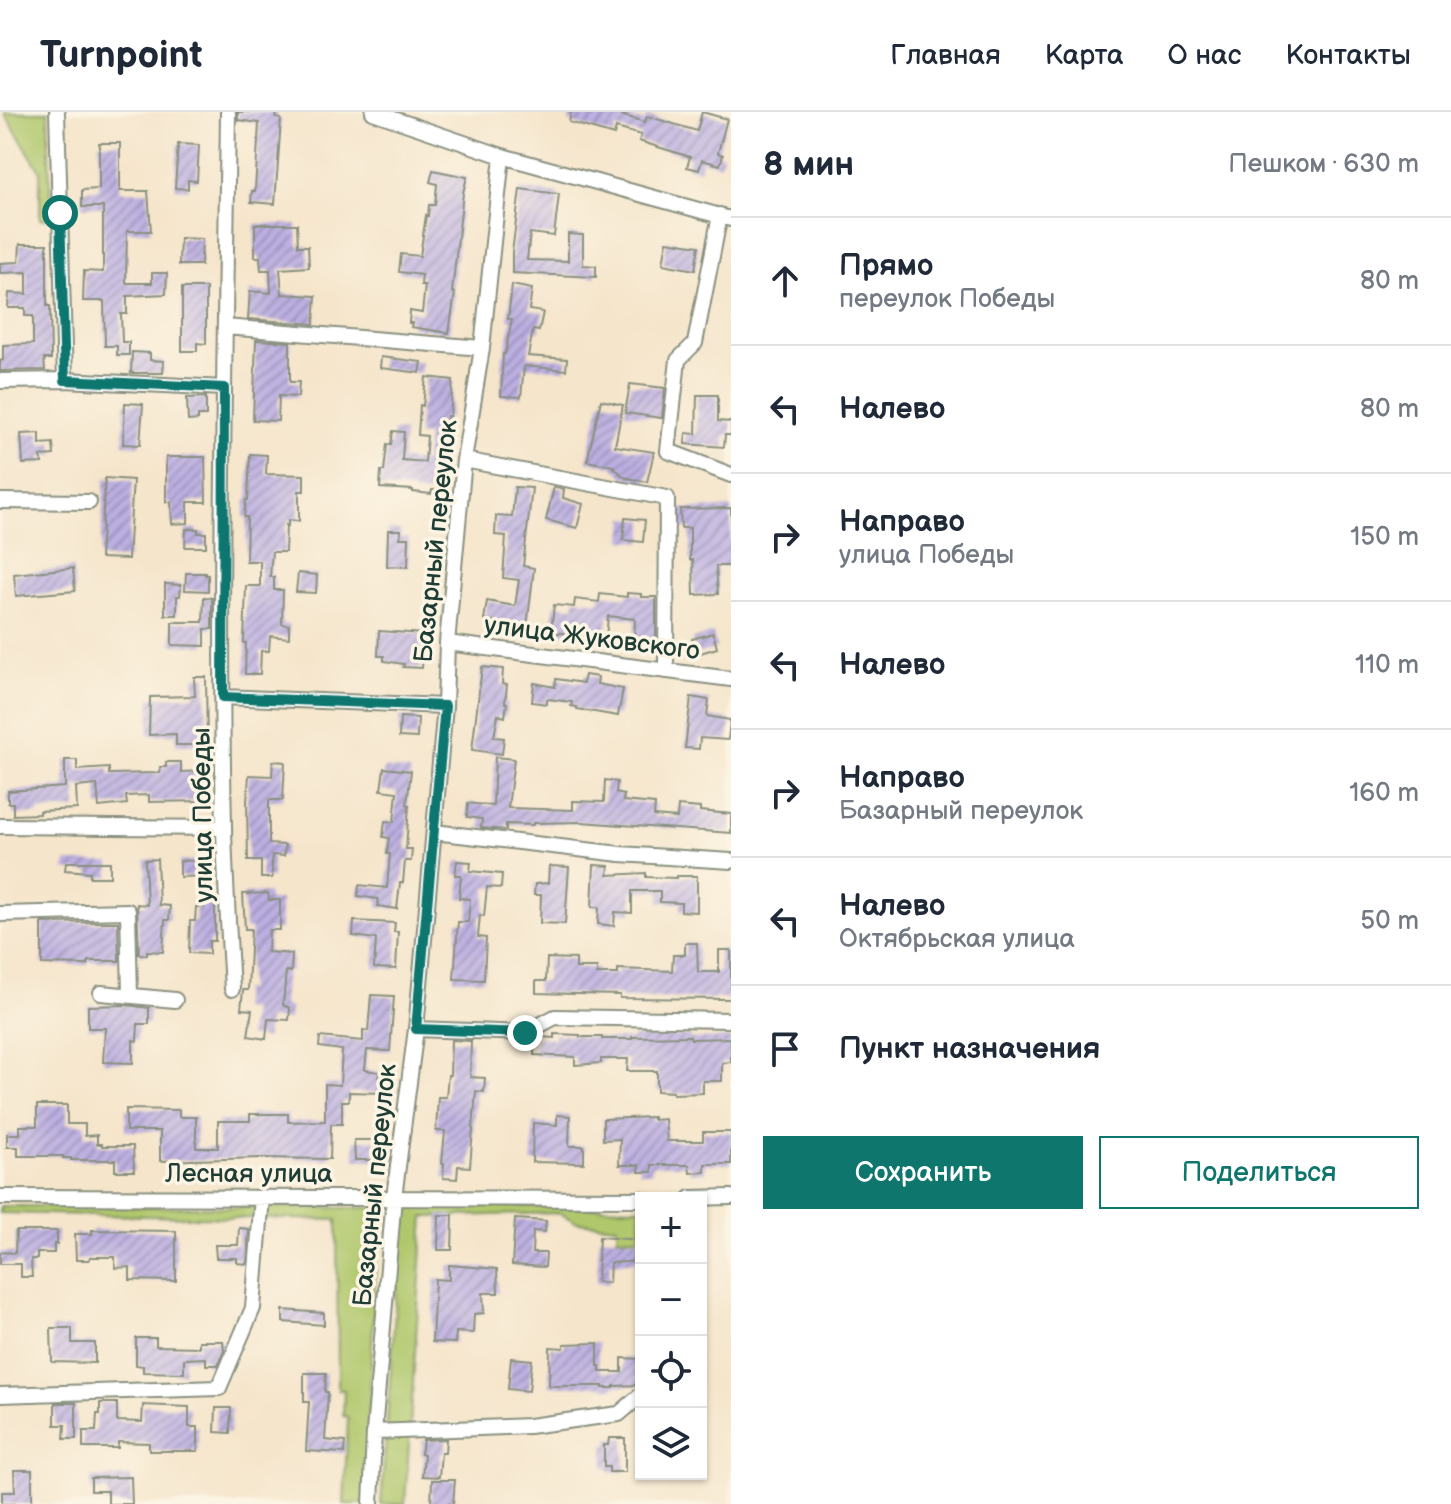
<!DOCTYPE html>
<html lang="ru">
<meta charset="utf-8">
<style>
:root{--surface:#fff;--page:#f6f6f7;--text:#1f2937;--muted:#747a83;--line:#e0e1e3;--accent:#0f766e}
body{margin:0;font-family:"Balsamiq Sans",sans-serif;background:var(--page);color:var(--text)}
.controls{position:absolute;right:24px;bottom:24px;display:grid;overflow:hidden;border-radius:0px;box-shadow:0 2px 6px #0004}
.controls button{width:72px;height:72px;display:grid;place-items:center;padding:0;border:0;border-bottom:2px solid var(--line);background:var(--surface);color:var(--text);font:40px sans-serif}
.stop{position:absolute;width:24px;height:24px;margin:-18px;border:6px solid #0f766e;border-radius:50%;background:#fff}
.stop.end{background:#0f766e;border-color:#fff;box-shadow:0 2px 8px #0008}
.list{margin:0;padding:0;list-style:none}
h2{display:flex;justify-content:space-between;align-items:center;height:104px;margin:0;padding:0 32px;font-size:34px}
h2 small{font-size:26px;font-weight:400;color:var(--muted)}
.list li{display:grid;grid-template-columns:52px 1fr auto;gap:24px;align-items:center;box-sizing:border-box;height:128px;padding:0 32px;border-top:2px solid var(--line)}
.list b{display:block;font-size:30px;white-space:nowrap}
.list p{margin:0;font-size:26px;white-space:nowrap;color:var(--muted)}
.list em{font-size:26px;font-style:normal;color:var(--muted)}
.actions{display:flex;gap:16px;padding:24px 32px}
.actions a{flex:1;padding:18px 0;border:2px solid var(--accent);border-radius:0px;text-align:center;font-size:28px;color:var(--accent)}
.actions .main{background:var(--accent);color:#fff}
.icon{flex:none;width:44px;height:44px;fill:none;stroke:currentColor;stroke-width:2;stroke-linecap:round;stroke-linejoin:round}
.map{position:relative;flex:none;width:731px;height:1392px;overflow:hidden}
header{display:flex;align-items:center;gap:48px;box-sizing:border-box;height:112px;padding:0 40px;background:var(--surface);border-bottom:2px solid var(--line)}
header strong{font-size:38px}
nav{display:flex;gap:44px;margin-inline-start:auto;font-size:28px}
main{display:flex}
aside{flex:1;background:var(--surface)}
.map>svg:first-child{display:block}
.grass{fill:#b0c76c;stroke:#688250;stroke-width:2}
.building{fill:url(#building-hatch)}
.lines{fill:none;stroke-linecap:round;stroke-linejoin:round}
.minor-casing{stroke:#8a9180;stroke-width:18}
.minor{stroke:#fff;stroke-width:14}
.route{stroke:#0f766e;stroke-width:10}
.labels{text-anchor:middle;stroke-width:7;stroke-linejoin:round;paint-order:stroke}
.street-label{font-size:26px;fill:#1f3d34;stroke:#fcf5e5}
</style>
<header>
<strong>Turnpoint</strong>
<nav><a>Главная</a><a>Карта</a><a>О нас</a><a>Контакты</a></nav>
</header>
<main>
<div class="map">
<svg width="731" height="1392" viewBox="0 0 731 1392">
<defs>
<pattern id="building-hatch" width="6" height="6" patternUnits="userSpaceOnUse" patternTransform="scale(2)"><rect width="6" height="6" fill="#bcafe1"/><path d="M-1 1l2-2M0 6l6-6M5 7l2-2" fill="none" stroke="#9890b7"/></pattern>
</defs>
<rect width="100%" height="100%" fill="#fcf5e5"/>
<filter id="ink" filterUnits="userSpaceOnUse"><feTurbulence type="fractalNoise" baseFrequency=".0125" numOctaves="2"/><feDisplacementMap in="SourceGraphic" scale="16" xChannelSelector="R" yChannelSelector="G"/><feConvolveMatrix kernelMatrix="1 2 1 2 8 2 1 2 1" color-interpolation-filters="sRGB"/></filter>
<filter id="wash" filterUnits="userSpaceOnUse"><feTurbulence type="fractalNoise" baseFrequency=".006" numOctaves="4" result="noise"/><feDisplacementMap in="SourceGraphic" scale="32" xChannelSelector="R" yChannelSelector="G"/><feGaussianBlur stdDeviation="1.8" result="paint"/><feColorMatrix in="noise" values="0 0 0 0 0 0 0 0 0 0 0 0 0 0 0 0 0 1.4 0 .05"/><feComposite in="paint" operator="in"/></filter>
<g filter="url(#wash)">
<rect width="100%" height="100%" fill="#f5e5cb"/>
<path class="grass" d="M4,0H48L51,107H40V59Z
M424,1093L641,1096V1125L617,1126V1114L576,1110L560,1101L424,1105L405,1392H381L402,1105C407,1095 413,1094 424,1093Z
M0,1094L378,1096L365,1392H344L348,1305L343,1304L344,1278H338L337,1108L0,1101Z"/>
<g id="blocks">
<path class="building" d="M238,0H277L276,6L281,7L275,92L251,90L252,79H255L259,11L238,8Z
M571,0H622L621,3L645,10L647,4L697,19L702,0L727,7L718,41L723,43L720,53L702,48L699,58L687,55L690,45L639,29L641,23L616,16L614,23L569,10Z
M99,31H120V79H148L151,119H127L126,171H152V161H167L166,182L127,184V202H121L122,230H129V243H117V234H105L104,189H83L84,159L103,160V95H82V78L99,77Z
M178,32L199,33L197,69L188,68V77L175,76Z
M433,58L467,65L463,81L452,180L455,181L449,221L411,215L412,211H409L410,199L422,201L425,173H421L422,163L399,160L401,142L420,144L426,103L428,104L429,93H435L437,72L430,70Z
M520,77L559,82L554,124L530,121L527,148L568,149V122L583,123V153L596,154V165L512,161V141Z
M255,112H297L298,134H308L309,155L280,157L282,182L316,184L314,212L248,207L250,179L271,181L270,158H261L260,145H255Z
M180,126L202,127L201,153H179Z
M667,129L699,134L695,158L663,152Z
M20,132H47V194H50L51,247H44L45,258L0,259V249L3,248V233L33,232V204H25V196H8L9,181L27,182V160L0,161V151L19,150Z
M512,173L532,177L529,198L543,200L539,219L533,218L528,244L567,247L566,258L524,254L521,285L501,284L503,242H505L512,207H508Z
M182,176H206V232L197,231V239H182Z
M256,228L290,230V270H299L298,285L279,284L278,309L253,308Z
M132,240L150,241V248L164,249L163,261H131Z
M381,245L422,250L420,261L380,256Z
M426,265L453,268L450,304H447L445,325H443L438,378H432L431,382L413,380V378L380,376L381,359H384L387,332L391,333L393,319L404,320L402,348L425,350L427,324L418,323L420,293L423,294Z
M630,272L665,276L662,306L625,301Z
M697,283H718V309L731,310V323H725L724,335L685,332L686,321L696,322Z
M206,285V304H198V308L188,309L187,286Z
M601,288L623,293L615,334L654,340L647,370L624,365L613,354L587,349Z
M125,291L143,292L140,333L123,332Z
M40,321V332L53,331L54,343L41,344L42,351L23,352L21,322Z
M250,342L267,343L266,362L304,363V379H299V409L288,408V414L286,413L285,440H272L270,465H274V478H283L282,512L289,513V526L270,524L269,539H261L260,562H245L246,531H244L246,474H260V449H246L247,405H244L246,388H248Z
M166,345H205L206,390H188V411L172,412L171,390H166Z
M105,366L133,368L128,447L100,446Z
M515,375L532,376L523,454L534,456L527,515L484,508L487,489L515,494L519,468L503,466L506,424L495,423L496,404L512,405Z
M554,375L564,377L563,386L583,392L577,416L546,408Z
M731,396V454H716L718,482L694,483L693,448H690V416H681L680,397Z
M625,406L645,408L643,430L623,428Z
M186,417H198V421H206V435H185Z
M388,418H401L400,426H409L408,455L387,454Z
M73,456L75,479L16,484L14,462Z
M186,461H205V463H208V479L185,478Z
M298,461L317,463L316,481L296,480Z
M165,472L181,473L180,484H177V503H165Z
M627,481L641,482V485H656V531L634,530L635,507L608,504L606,527L570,524L571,522L551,520L554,493L574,495L575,487L599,490L600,482L627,485Z
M204,485L212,486V517H205V534L172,533V510H203Z
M379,519L424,522L422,556L403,555L404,552L384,549V544H378Z
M713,521L717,536L697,542L692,527Z
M482,555L503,557L502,572L507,573L505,591H507L505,605L498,603L494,625L504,626L502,642L472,638Z
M585,563L598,565L597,572L623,577L618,604L577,597V595L571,594L572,590L547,587V592L532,590L534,571L555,575L556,567L583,571Z
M194,565H206L207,633H176V622L149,623L150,585L195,584Z
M691,585L709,588L707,604L730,608L728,628L700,626L699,637L685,636Z
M400,605L418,606L417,626L399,625Z
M495,645L514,647L508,696L573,698V689L604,690L605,668L617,670L616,681L624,683L623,689L655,692L654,704L677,706L678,694L700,696V699L731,702V721L581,710L533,711V713L506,712V718L481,716L482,707L467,705L468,691L493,694Z
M65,648H77V658L109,656V662L160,661V655H166V650H181V660L207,659V689L149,690V683L126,684L127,692L99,695L97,673L76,675L77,697L39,699V702L13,703V691H8V679L65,675Z
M273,649L285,650L283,688H269V732L285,733L284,744L272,743V766H261V749H248L247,689L249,663L272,664Z
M384,656L411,659L407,692L409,693L406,737H412L411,749H405L403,771H400L397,797L378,794V787L358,784L359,773L387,776L390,742H387L389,726L383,725L385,709L394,710L397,680L381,678Z
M157,747L159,793L170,794L169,808H165L163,840L147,839V843L139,842L137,792L147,793L145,748Z
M211,748V764L180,765V749Z
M457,749L471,750L470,759L502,762L501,776L487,775L484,804L480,803L478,825L486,826L484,868L454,867L458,810H468L470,787L459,786L461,763H455Z
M66,750H110V765H90V760L65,758Z
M594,753L609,754L608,763L646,761V765L676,766V764H697V800L681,799V791L660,790V779H632V801L615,800L614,814L598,812L599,795H592Z
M549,754L569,755L565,812L540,811L541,783H534L535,772L548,771Z
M268,781L269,788H280V818H269L268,840L292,842L291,860L286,859L283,893L290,896L289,908L268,907L266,927L248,924L252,898L241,897L243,878H248L251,817H245L243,782Z
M204,786L215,787V829H209V842L189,841L190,809H195L196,795H204Z
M354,809L395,811L394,820H398L396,857L374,856L376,827L353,824Z
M105,810H118L119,849H88V853L42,852V811Z
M685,831H697L698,860H719V838H731V887L620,886V883L536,881V869H546L547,846L576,847V856H597V862H618V857L672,859L673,843H685Z
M371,883L394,884L390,939L367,938L365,958L380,960L379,967H386L384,981L349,980V989H342V1012H331L330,1047L260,1046L160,1049V1019H126V997L179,998V1005H196V1036H218V1009H250V1002H288V1010L325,1009V972L340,973L342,938L319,935L320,925L363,929V918L368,919Z
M126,893L149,896V912H138L137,929L133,928V951L103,950L105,916H88V894Z
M554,922L580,923V925H602V927H632V925L690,924L691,927L731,926V950L722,951V969H703V981L673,982V980L657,979V959H627L628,947H601V951L575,953V945L534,943L535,927L540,925L554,926Z
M451,928L471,929L470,965L485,966L484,980L476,979L470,1055L458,1054L457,1067L443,1066L444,1052H442L445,1019H436L438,985H446L448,963H450Z
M37,993H67V1012H85V1024L97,1023V1032H102V1034H133L134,1059H115V1048H71V1046H63V1044H18V1035H7V1022H20V1014H37Z
M557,1003L570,1004L569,1034H584V1051L532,1050L533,1011L557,1013Z
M653,1005V1008L665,1007L667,1029H703V1020H731V1052H705V1060L690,1061L689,1053H652V1060H639V1053H619L620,1027L603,1028V1007Z
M354,1028H375V1048H355Z
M439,1103H453L452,1138H438Z
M515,1107L546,1109L545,1120L533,1119L532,1141H546L545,1155L512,1153Z
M239,1116L249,1117L247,1152L237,1151V1146H216L215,1133H238Z
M92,1118L176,1119V1169L130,1168V1155L115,1156V1145H90L89,1148H76L75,1122H92Z
M16,1119H57V1132H54V1141H37V1147H31L32,1165H21V1152H0V1140L15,1141Z
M599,1125L641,1128V1149L610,1151L609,1171L597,1170Z
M449,1153L497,1157L498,1181H483L484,1201L474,1202L473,1221L456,1220L455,1231L432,1230L435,1167L449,1168Z
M283,1198L324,1201V1213L283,1210Z
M51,1216H72V1231H95V1251L52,1250Z
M136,1226H156V1234L199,1235V1229H223L224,1239L218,1253H206V1246L184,1247V1261L143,1260V1254L136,1253Z
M598,1231V1254H600V1260H622V1246L641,1247V1273L614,1274V1276H603V1274H549L550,1235L564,1236V1232Z
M511,1246L532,1248L529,1279L508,1277Z
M304,1261H326L325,1280H328L325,1328L345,1330L344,1341L306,1339L309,1290H304Z
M55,1291H76V1327H64L65,1313H55Z
M100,1291H117V1309L142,1310L143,1293L189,1295V1315H198V1339H149V1331L118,1330V1336H83V1319H96L97,1302H100Z
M216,1296H231L230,1321L215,1320Z
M609,1326H625V1360H609V1355H604V1333H608Z
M446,1327L445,1341H441L439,1365L422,1364L424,1343L421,1342L423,1328Z
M14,1358H32V1392H2V1380H15Z
M131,1365L132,1392H108V1379H91V1366Z
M432,1368H455L453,1392H431Z"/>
</g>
</g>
<g filter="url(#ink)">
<use href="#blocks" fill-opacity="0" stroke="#8a9180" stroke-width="2"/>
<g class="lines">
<g class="minor-casing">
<path id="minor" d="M57,0L65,268
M228,0C225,238 219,476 224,714C225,768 229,822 232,877
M373,0L502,44L731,107
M720,103L695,231L678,248L668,339L731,363
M225,215L482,236
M0,269L65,268L224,276
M464,348L667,386L666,559
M0,389L89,390
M447,531L731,567
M223,585L445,594
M0,714L224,716
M434,720L620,742L731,749
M0,802L128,799L130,883
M101,881L175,888
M416,917L525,921L555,905L731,908
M0,1085L641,1087
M691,1086L731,1085
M0,1283L219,1276L253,1196L262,1085
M374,1320L529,1314L619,1302L641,1283
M371,1392L374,1320L394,1085L416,917L445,594L447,531L464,348L482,236L502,44"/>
</g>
<use href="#minor" class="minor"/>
</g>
</g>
<g class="lines" filter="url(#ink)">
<path class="route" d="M60,101L65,268L224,276L223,585L445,594L416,917L525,921"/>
</g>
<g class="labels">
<g class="street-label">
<text transform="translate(435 429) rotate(-84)" y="9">Базарный переулок</text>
<text transform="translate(592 525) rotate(7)" y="9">улица Жуковского</text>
<text transform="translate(202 703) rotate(-91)" y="9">улица Победы</text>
<text x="249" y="1070">Лесная улица</text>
<text transform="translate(374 1073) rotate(-84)" y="9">Базарный переулок</text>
</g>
</g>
</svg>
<div class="controls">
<button>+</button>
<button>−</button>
<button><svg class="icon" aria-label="locate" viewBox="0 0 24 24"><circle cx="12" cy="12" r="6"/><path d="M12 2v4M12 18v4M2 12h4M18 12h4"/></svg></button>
<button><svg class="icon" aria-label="layers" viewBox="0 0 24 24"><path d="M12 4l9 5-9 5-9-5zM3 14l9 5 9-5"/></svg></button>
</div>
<div class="stop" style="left:60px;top:101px"></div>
<div class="stop end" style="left:525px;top:921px"></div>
</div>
<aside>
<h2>8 мин<small>Пешком · 630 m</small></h2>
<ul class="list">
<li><svg class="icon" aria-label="ahead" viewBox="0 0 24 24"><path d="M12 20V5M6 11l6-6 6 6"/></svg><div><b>Прямо</b><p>переулок Победы</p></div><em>80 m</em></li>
<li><svg class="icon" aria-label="left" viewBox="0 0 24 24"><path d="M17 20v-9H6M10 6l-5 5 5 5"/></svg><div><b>Налево</b></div><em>80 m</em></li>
<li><svg class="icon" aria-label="right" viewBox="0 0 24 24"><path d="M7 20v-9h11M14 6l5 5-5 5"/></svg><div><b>Направо</b><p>улица Победы</p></div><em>150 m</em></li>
<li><svg class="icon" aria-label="left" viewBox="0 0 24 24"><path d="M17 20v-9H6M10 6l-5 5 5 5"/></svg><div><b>Налево</b></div><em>110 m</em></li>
<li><svg class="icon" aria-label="right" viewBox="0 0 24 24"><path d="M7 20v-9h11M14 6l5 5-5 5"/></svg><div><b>Направо</b><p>Базарный переулок</p></div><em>160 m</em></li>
<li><svg class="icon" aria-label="left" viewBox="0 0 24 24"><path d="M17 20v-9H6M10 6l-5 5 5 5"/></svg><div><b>Налево</b><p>Октябрьская улица</p></div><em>50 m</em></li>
<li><svg class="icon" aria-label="arrive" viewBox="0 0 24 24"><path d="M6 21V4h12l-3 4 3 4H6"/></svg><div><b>Пункт назначения</b></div></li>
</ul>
<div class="actions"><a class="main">Сохранить</a><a>Поделиться</a></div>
</aside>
</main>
